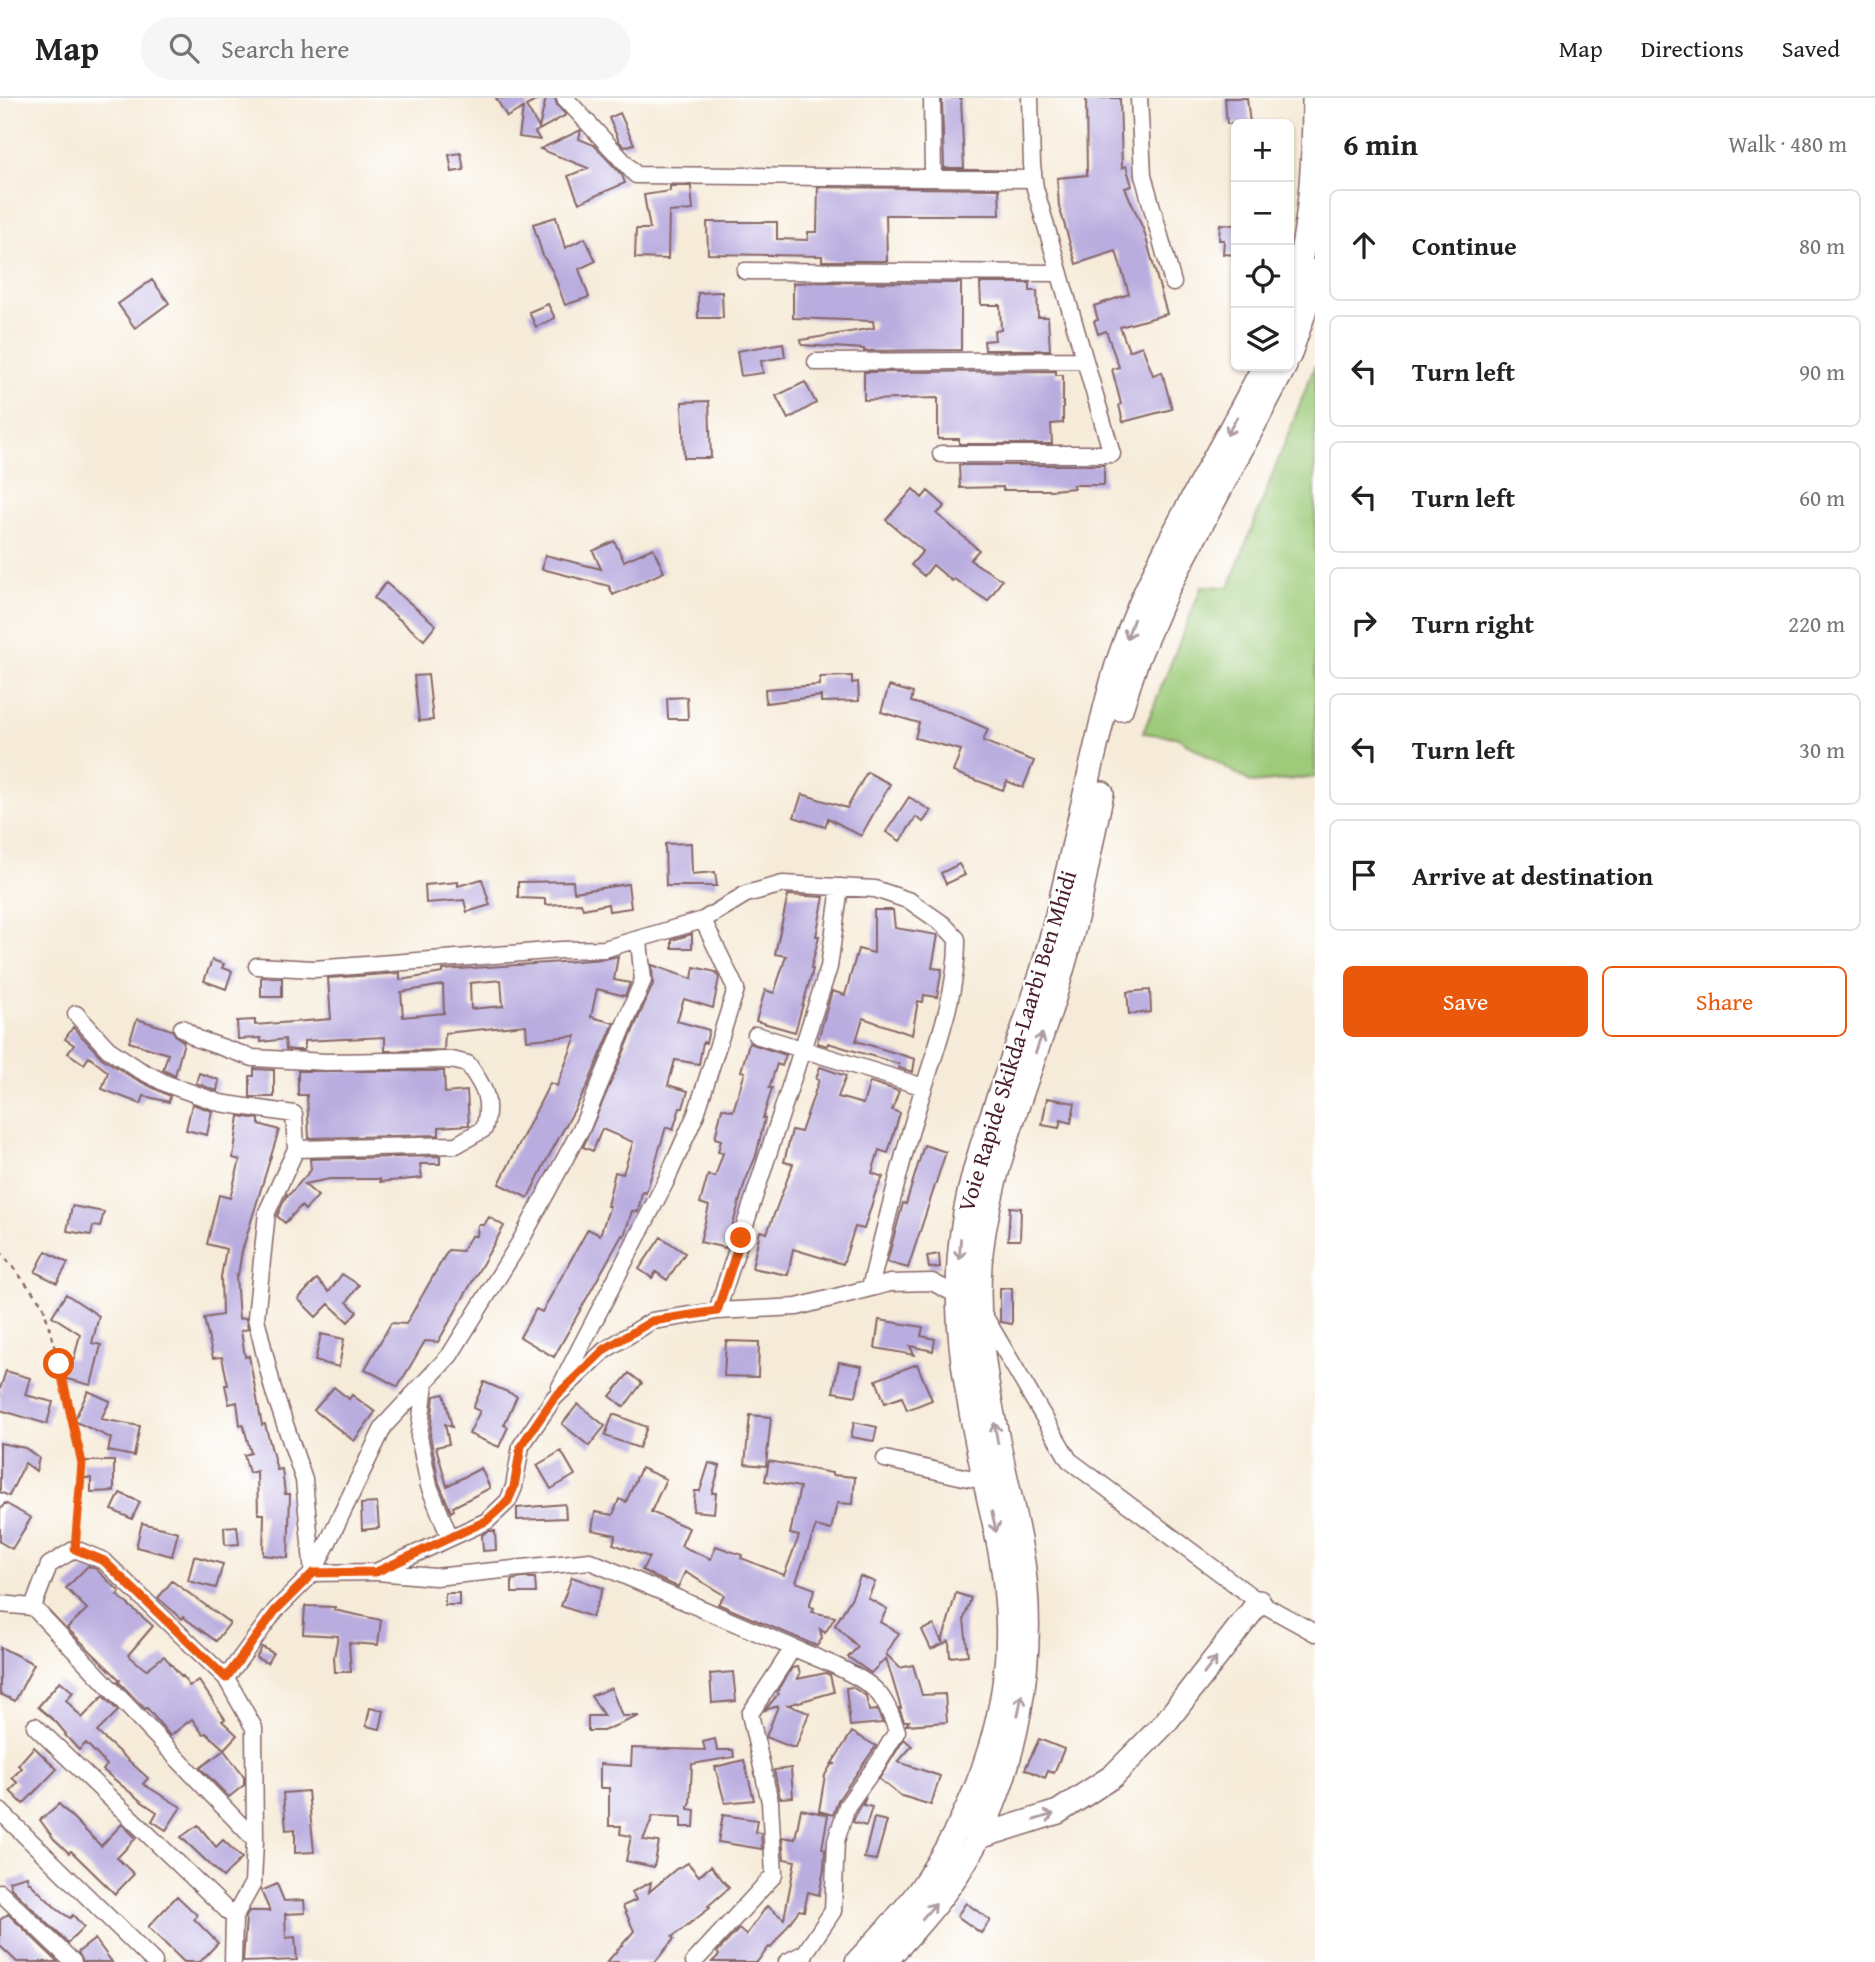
<!DOCTYPE html>
<meta charset="utf-8">
<style>
:root{--surface:#fff;--page:#f6f6f6;--text:#222;--muted:#767676;--line:#e0e0e0;--accent:#ea580c}
body{margin:0;font-family:"Gentium Book Plus",serif;background:var(--page);color:var(--text)}
.controls{position:absolute;right:21px;top:21px;display:grid;overflow:hidden;border-radius:10px;box-shadow:0 2px 5px #0004}
.controls button{width:63px;height:63px;display:grid;place-items:center;padding:0;border:0;border-bottom:2px solid var(--line);background:var(--surface);color:var(--text);font:35px sans-serif}
.stop{position:absolute;width:21px;height:21px;margin:-16px;border:5px solid #ea580c;border-radius:50%;background:#fff}
.stop.end{background:#ea580c;border-color:#fff;box-shadow:0 2px 7px #0008}
.list{margin:0;padding:0;list-style:none}
h2{display:flex;justify-content:space-between;align-items:center;height:91px;margin:0;padding:0 28px;font-size:30px}
h2 small{font-size:23px;font-weight:400;color:var(--muted)}
.list li{display:grid;grid-template-columns:46px 1fr auto;gap:21px;align-items:center;box-sizing:border-box;height:112px;margin:0 14px 14px;padding:0 14px;border:2px solid var(--line);border-radius:10px}
.list b{display:block;font-size:26px;white-space:nowrap}
.list em{font-size:23px;font-style:normal;color:var(--muted)}
.actions{display:flex;gap:14px;padding:21px 28px}
.actions a{flex:1;padding:16px 0;border:2px solid var(--accent);border-radius:10px;text-align:center;font-size:24px;color:var(--accent)}
.actions .main{background:var(--accent);color:#fff}
.icon{flex:none;width:38px;height:38px;fill:none;stroke:currentColor;stroke-width:2;stroke-linecap:round;stroke-linejoin:round}
.map{position:relative;flex:none;width:1315px;height:1864px;overflow:hidden}
header{display:flex;align-items:center;gap:42px;box-sizing:border-box;height:98px;padding:0 35px;background:var(--surface);border-bottom:2px solid var(--line)}
header strong{font-size:33px}
nav{display:flex;gap:38px;margin-inline-start:auto;font-size:24px}
.search{width:490px;height:63px;background:var(--page);display:flex;align-items:center;gap:18px;box-sizing:border-box;padding:0 24px;border-radius:38px;color:var(--muted);font-size:26px}
main{display:flex}
aside{flex:1;background:var(--surface)}
.map>svg:first-child{display:block}
.green{fill:#9dcb79;stroke:#747552;stroke-width:2}
.building{fill:#b9acdf;fill-rule:evenodd}
.lines{fill:none;stroke-linecap:round;stroke-linejoin:round}
.minor-casing{stroke:#866668;stroke-width:19}
.highway-casing{stroke:#866668;stroke-width:26}
.path{stroke:#866668;stroke-width:2.5;stroke-dasharray:5 5;stroke-linecap:butt}
.minor{stroke:#fff;stroke-width:16}
.highway{stroke:#fff;stroke-width:23}
.oneway{stroke:#ae9aa0}
.route{stroke:#ea580c;stroke-width:9}
.labels{text-anchor:middle;stroke-width:5;stroke-linejoin:round;paint-order:stroke}
.street-label{font-size:23px;fill:#4a1f2b;stroke:#fff}
</style>
<header>
<strong>Map</strong>
<div class="search"><svg class="icon" aria-label="search" viewBox="0 0 24 24"><circle cx="10" cy="10" r="6"/><path d="M15 15l6 6"/></svg>Search here</div>
<nav><a>Map</a><a>Directions</a><a>Saved</a></nav>
</header>
<main>
<div class="map">
<svg width="1315" height="1864" viewBox="0 0 1315 1864">
<rect width="100%" height="100%" fill="#fff"/>
<filter id="ink" filterUnits="userSpaceOnUse"><feTurbulence type="fractalNoise" baseFrequency=".0143" numOctaves="2"/><feDisplacementMap in="SourceGraphic" scale="14" xChannelSelector="R" yChannelSelector="G"/><feConvolveMatrix kernelMatrix="1 2 1 2 8 2 1 2 1" color-interpolation-filters="sRGB"/></filter>
<filter id="wash" filterUnits="userSpaceOnUse"><feTurbulence type="fractalNoise" baseFrequency=".00686" numOctaves="4" result="noise"/><feDisplacementMap in="SourceGraphic" scale="28" xChannelSelector="R" yChannelSelector="G"/><feGaussianBlur stdDeviation="1.57" result="paint"/><feColorMatrix in="noise" values="0 0 0 0 0 0 0 0 0 0 0 0 0 0 0 0 0 1.4 0 .05"/><feComposite in="paint" operator="in"/></filter>
<g filter="url(#wash)">
<rect width="100%" height="100%" fill="#f6ebd8"/>
<path class="green" d="M1315,267V679L1252,685L1176,639L1143,635L1202,488L1229,489Z"/>
<g id="blocks">
<path class="building" d="M496,0H541L526,8L539,30L546,0H555L557,7L566,17L535,34L540,42L519,39L523,10L507,19Z
M942,0H961L964,70H944Z
M1086,0H1120L1122,70L1126,68L1132,88L1125,90L1144,133L1167,216L1120,229L1129,253L1142,248L1153,277L1162,274L1172,311L1123,324L1119,307L1121,306L1112,271L1119,269L1106,233L1098,236L1094,223L1098,222L1094,208L1129,196L1116,153L1076,166L1059,108L1057,80L1087,77Z
M1225,0H1247L1250,26H1227Z
M620,15L634,46L624,49L619,43L609,20Z
M581,32L579,41L594,47L622,77L625,85L579,105L568,78L588,70L540,51Z
M461,55L464,72L452,74L449,57Z
M670,88H691L693,112L669,114L668,161L635,160L636,131H650L644,97L670,93Z
M818,89L999,91L1000,117H886L887,163H822V158L708,156L707,124H777V141L808,142V134H817Z
M556,119L565,150L585,140L596,163L579,171L589,199L565,207L553,174L543,158L533,126Z
M1220,126L1236,127V157L1223,156L1224,142H1219Z
M152,182L169,205L135,230L118,206Z
M822,184L961,185V252L864,253V251L802,247L801,242L874,230L873,223L793,220V185Z
M980,185H1030V193H1037L1038,219H1048L1050,252H985L984,243L995,242L994,233L1001,232L1000,207H981Z
M722,194L723,220H698V195Z
M548,206L555,220L536,229L529,214Z
M783,245L785,259L761,263L763,275L741,278L737,253Z
M1056,273V277H1063V325L1051,326L1052,346H959V341H938V300L864,302V274Z
M805,284L816,305L788,321L776,298Z
M709,303L711,360H684L682,304Z
M959,367H1104V387H1073L1074,390L1051,392H1003V389L960,390Z
M913,391L922,400L928,393L945,408L937,416L979,452L970,462L1002,482L988,503L954,481L952,483L933,467L924,478L911,467L923,453L886,422Z
M614,443L624,463L653,450L664,474L613,497L609,488L542,471L545,457L601,471L593,453Z
M386,485L436,527L424,542L374,500Z
M428,577L433,622L419,623L414,578Z
M852,578V585L858,584L859,603L821,604V598L766,605L765,591L820,587V579Z
M889,588L913,595L911,604L949,614L988,631L983,643L1034,663L1023,690L1007,683L1003,692L953,674L961,652L915,640L919,625L881,614Z
M687,599L688,621H668L667,600Z
M867,674L890,686L861,738L828,720L825,729L794,719L802,696L847,710Z
M909,699L931,713L923,724L916,719L900,743L886,734Z
M691,745L692,776L715,774L717,788H666L665,746Z
M959,766L965,777L946,786L941,775Z
M482,781L490,807L467,814L464,802L426,805L425,787L458,784V788Z
M573,783L574,794L628,786L631,810L609,813L608,806L583,811L581,805L545,807V801L518,800V784Z
M788,797L824,799L816,838H819L811,870L813,871L795,934L756,923L765,892L774,895L786,858L775,856Z
M874,812H893L895,830L938,837L932,870L942,871L937,899L924,897L923,904L918,903L912,937L863,920L856,943L915,961L913,974L899,970V966L828,945V948L817,945L832,893L845,897L858,851L874,855Z
M692,836V850H672V842Z
M618,858L614,882L630,885L625,898L597,891L591,919L614,925L587,989L545,1065L528,1100L499,1086L550,985L557,988L576,938L527,942L526,927L445,935L444,952L385,953V939L304,943V952H295L286,951L285,941L261,944V940L238,941L237,923L255,922V927L331,921L328,880L400,875V882L443,875V872L605,861ZM501,882L503,908L471,911L470,885ZM443,887L444,915L403,919L401,894Z
M212,862L224,866L222,870L232,873L226,891L204,883Z
M652,867L692,881L694,869L716,874L719,880L713,910L684,901L677,923L709,932L706,945L703,944L699,966L675,962L668,987L688,993L683,1010H680L673,1032L666,1029L646,1095L642,1094L638,1114L632,1113L624,1138L622,1137L554,1259L520,1239L536,1211L542,1214L588,1131L600,1137L610,1108H607L615,1074L623,1076L633,1044L602,1031L593,1053L583,1049L653,886Z
M261,879L282,880V899H261Z
M1150,892L1151,914L1129,916L1127,894Z
M137,921L172,932L176,938L184,944L175,978L163,972L168,956L129,944Z
M73,929L102,960L133,980L170,998L169,1004L144,998L141,1006L102,991L108,974L89,959L84,966L68,955L74,947L65,941Z
M749,945L786,957L782,968L777,966L769,990H772L763,1020H765L756,1058L745,1084L726,1150L700,1144L709,1108L700,1105L708,1077L715,1079L723,1055L718,1054L721,1042L715,1040L722,1010L733,1013L745,974L741,973Z
M820,969L846,978L838,999L863,1006L870,984L899,993L892,1012L900,1015L888,1055L879,1052L872,1075L883,1079L876,1093L864,1131L855,1129L843,1166L793,1151L788,1177L752,1170L760,1133L767,1135L793,1066L784,1064L792,1032L801,1034L819,982L816,981Z
M254,971L274,972V999H250V978H254Z
M298,973H444L445,995L467,993L469,1027L439,1029V1037L309,1040L307,997H298Z
M199,975L219,982L217,993L196,985Z
M1047,1000L1075,1005L1071,1025L1061,1022L1059,1030L1042,1027Z
M192,1006L212,1013L207,1037L186,1032Z
M239,1018L259,1021V1026L279,1032L242,1153L238,1177H236L239,1221L246,1220L248,1231L241,1233L245,1259L249,1258L262,1327L265,1326L277,1372L282,1371L285,1396H290L288,1460L263,1457L264,1416H258L257,1373L249,1375L244,1357L251,1355L243,1326L240,1327L237,1304L229,1306L225,1287H228L222,1259L213,1260L204,1220L222,1217L221,1179L226,1151L207,1146L219,1097L230,1100L240,1062L233,1060Z
M924,1047L946,1054L908,1170L887,1164L903,1105L906,1106Z
M440,1058V1066H420L422,1080L380,1084V1081H330L304,1086L318,1098L305,1112L301,1108L285,1125L277,1118L287,1096L288,1098L311,1072L310,1061Z
M72,1108L104,1114L100,1129L93,1128L91,1137L67,1133Z
M1010,1109L1021,1110L1020,1142H1008Z
M489,1119L504,1128L438,1244L425,1243L398,1289L365,1271L391,1225L406,1226L448,1152L462,1153L471,1138H477L478,1127H484Z
M661,1139L685,1155L667,1182L656,1174L652,1180L639,1171Z
M46,1153L68,1165L57,1185L35,1174Z
M939,1156L940,1169L929,1170L927,1158Z
M342,1176L359,1187L347,1204L357,1214L348,1224L329,1206L316,1219L298,1201L317,1181L329,1194Z
M1000,1190H1012V1226L1000,1224Z
M66,1196L99,1218L92,1245L101,1247L91,1287L59,1279L64,1259L74,1261L80,1236L52,1218Z
M879,1222L923,1229L921,1238L935,1241L933,1253L910,1248L914,1257L875,1250Z
M321,1236L344,1241L339,1269L315,1263Z
M726,1243L759,1244L758,1279L724,1278Z
M839,1264L862,1268L856,1298L833,1294Z
M917,1266L932,1302L907,1312L902,1299L885,1305L876,1282Z
M6,1273L30,1280L25,1297L53,1304L47,1326L0,1312V1291Z
M629,1275L642,1285L624,1309L610,1298Z
M484,1284L517,1298L504,1327L508,1329L499,1349L469,1336L480,1313L473,1310Z
M334,1289L349,1301L352,1297L375,1314L354,1343L314,1312Z
M88,1293L110,1303L101,1321L140,1328L134,1358L108,1353L111,1340L74,1323Z
M444,1296L452,1329L445,1326L449,1346L436,1349L447,1388L481,1370L490,1390L453,1409L454,1412L451,1414L439,1385L430,1338L434,1298Z
M578,1306L605,1328L589,1348L562,1326Z
M613,1316L647,1329L639,1350L605,1338Z
M750,1317L771,1319L766,1368L745,1366Z
M854,1324L877,1329L874,1343L851,1339Z
M0,1345L25,1350L39,1360L36,1373L25,1365L9,1398L0,1394Z
M561,1353L575,1377L551,1391L537,1367Z
M82,1363H114V1393L91,1394V1380H83Z
M769,1363L832,1375V1377L855,1379L853,1406L837,1405L831,1432L816,1428L796,1484L815,1491L809,1508L814,1510L812,1514L835,1519L825,1535L820,1531L822,1540L817,1548L718,1506L724,1497L685,1474L678,1489L655,1479L642,1472L649,1459L613,1446L616,1437L592,1432L595,1414L613,1417L619,1401L626,1404L641,1370L666,1381L651,1414L689,1430L681,1448L711,1461L716,1448L742,1457L741,1460L784,1477L799,1438L790,1436L800,1389L765,1383Z
M709,1365L720,1368L712,1395H716L714,1415L693,1413L695,1393H700Z
M120,1395L140,1404L132,1421L112,1412Z
M5,1405L31,1420L12,1451L0,1444V1412Z
M377,1405L379,1430L362,1432L361,1406Z
M565,1406L566,1420L517,1422V1410Z
M142,1425L178,1434L172,1458L136,1449Z
M237,1428L239,1446L225,1447L224,1429Z
M489,1433H495L496,1452L483,1453L482,1437Z
M194,1458L223,1466L216,1490L188,1483Z
M88,1468L96,1471L120,1494L117,1497L153,1528L128,1557L146,1572L164,1558L182,1579L183,1578L189,1588L199,1583L225,1621L222,1623L237,1637L224,1651L206,1635L203,1636L192,1621L170,1638L147,1610L145,1611L118,1583L120,1582L67,1530L87,1511L66,1490Z
M860,1478L875,1484L868,1500L887,1511L880,1524L899,1535L886,1556L900,1570L913,1567L922,1597L945,1596L947,1624L906,1627L909,1623H904L899,1610H901L886,1560L871,1575L848,1559L858,1549L835,1527L852,1499Z
M572,1479L603,1490L592,1519L561,1508Z
M523,1480H535L536,1495H512V1482Z
M172,1483L230,1525L216,1543L183,1519L182,1521L158,1500Z
M445,1495H459V1507H445Z
M956,1495L971,1500L964,1521L968,1557L950,1559L949,1543L931,1551L922,1532L934,1527L942,1544Z
M305,1508L335,1509L334,1512L381,1522L378,1547L349,1545L351,1574H335L334,1559L338,1538L303,1536Z
M0,1549L34,1566L15,1603L0,1596Z
M262,1549L273,1555L267,1565L256,1560Z
M798,1569L800,1576L797,1581L826,1575L830,1577L834,1594L788,1607L809,1615L796,1649H791L766,1639L778,1608L765,1612L778,1596L777,1594L792,1570Z
M733,1574L736,1603L712,1605L710,1576Z
M60,1583L73,1594L66,1602L82,1620L103,1598L118,1613L97,1634L148,1680L143,1686L181,1709L166,1732L152,1723L157,1714L142,1704L103,1672L107,1667L86,1645L79,1652L65,1637L66,1636L56,1624L38,1609Z
M852,1589L866,1598L869,1613L877,1612L883,1625L850,1628L846,1590Z
M611,1590L622,1618H639L603,1633H588V1618H604L591,1598Z
M370,1610L384,1613L380,1631L366,1628Z
M852,1634L876,1648L838,1702L833,1717L819,1713L825,1677L831,1667L836,1666L832,1665Z
M715,1641L717,1652H733L734,1659L692,1666L690,1707L688,1708V1711L695,1712L694,1729H681V1719L653,1718L643,1742L659,1744L654,1769L626,1763L631,1738L620,1736L621,1728H609V1690H600V1666L631,1668L632,1650L705,1652L703,1644Z
M904,1641L912,1648L898,1664L940,1678L931,1707L899,1697L879,1681Z
M1039,1641L1064,1651L1054,1675L1048,1673L1045,1680L1025,1671Z
M34,1649L57,1671L23,1706L10,1693L18,1685L12,1680L22,1670L18,1667Z
M224,1652L244,1679V1687L229,1699L200,1670Z
M744,1662L754,1702L725,1705L715,1669Z
M791,1670L793,1699L780,1700L774,1672Z
M308,1693L314,1754L295,1755V1731L286,1732L283,1695Z
M866,1699L863,1707L872,1709L866,1728L853,1724L857,1713Z
M59,1706L101,1748L122,1726L136,1740L117,1760L134,1776L115,1796L71,1753L69,1755L54,1741L40,1722Z
M801,1711L828,1717L822,1750L825,1751L824,1771L819,1797L808,1794L804,1813L799,1812L771,1850L769,1849L757,1864H712L719,1857L717,1854L739,1831L746,1837L767,1808L784,1821L795,1763L784,1761L782,1739L795,1741Z
M723,1717L757,1722L755,1734L761,1735L762,1751L718,1744Z
M874,1720L887,1723L876,1762L864,1760Z
M198,1727L216,1749L223,1742L242,1760L223,1779L181,1739Z
M688,1765L699,1778L711,1768L729,1790L708,1808L710,1810L672,1839L674,1841L655,1864H607L634,1833L623,1808L636,1802L632,1794L651,1784L649,1794L676,1771Z
M27,1778L28,1783L58,1812L70,1820L73,1817L84,1829L68,1845L11,1790L9,1783Z
M277,1786L284,1803L304,1802L305,1815L285,1816L286,1840L295,1839L297,1862L243,1864L246,1819L249,1813H270L261,1793Z
M177,1798L197,1817L194,1821L218,1845L200,1864H184L148,1829Z
M966,1805L990,1822L981,1835L957,1818Z
M8,1816L58,1864H17L0,1848V1822Z
M95,1841L112,1864H83L78,1854Z"/>
</g>
</g>
<g filter="url(#ink)">
<use href="#blocks" fill-opacity="0" stroke="#866668" stroke-width="2"/>
<g class="lines">
<g class="minor-casing">
<path id="minor" d="M565,0L636,77L1034,81
M932,0L933,80
M1139,0L1143,77L1173,185
M745,173L1060,175
M816,264L1085,262
M941,356H1112L1035,90L1032,67L1030,0
M257,868L314,871L561,852L604,851L703,822L746,796L783,786L875,791L910,803L943,826L957,841C958,898 931,963 915,1018C898,1075 884,1133 870,1190
M76,916L108,951L138,971L167,986L220,1005L294,1016L296,1051
M182,930L198,941L253,960L326,964L452,962L468,966C485,991 492,1001 484,1031L456,1047L296,1051L267,1114L256,1220L273,1291L304,1382L313,1475
M756,937L924,989
M717,1213L829,869L840,789
M982,1214L1069,1362L1259,1504L1315,1535
M425,1284L419,1338L429,1388L450,1440
M560,1289L665,1085L696,1016L736,891L703,822
M885,1361L968,1380L985,1382
M314,1473L384,1328L450,1257L520,1144L582,1029L643,882L639,843
M377,1474L435,1479L590,1463L836,1568C875,1588 882,1591 897,1633L880,1662L847,1708L836,1743L833,1813L805,1855
M0,1506L33,1509
M226,1580L254,1630L255,1742L33,1509L49,1467L75,1451L104,1463L226,1580L275,1513L313,1475L376,1474L487,1423L508,1403L514,1389L521,1348L554,1300L605,1252L652,1223L717,1213L797,1209L890,1185L932,1184L955,1196L962,1203
M35,1628L234,1819L253,1785L255,1742
M0,1713L154,1864
M0,1794L73,1864
M233,1864L234,1819
M694,1864L774,1777L770,1704L750,1616L793,1550
M787,1864L805,1855L803,1864"/>
</g>
<g class="highway-casing">
<path id="highway" d="M1289,206C1310,138 1314,71 1314,0
M1289,258L1303,218L1315,173
M1121,611L1137,562L1166,494L1285,268
M979,1739L1058,1714L1113,1678L1165,1625L1259,1504
M857,1864C878,1841 901,1818 919,1793C982,1704 1018,1598 1005,1488C1002,1454 993,1421 986,1388C968,1305 950,1219 962,1134C974,1044 1017,960 1042,873C1063,802 1077,729 1094,657C1102,624 1109,590 1120,558C1155,456 1215,364 1264,268
M884,1864C912,1835 941,1803 962,1769C1018,1678 1040,1552 1020,1447C1002,1351 971,1254 981,1155C991,1067 1028,983 1054,900C1064,866 1074,833 1081,798C1088,764 1094,730 1102,695"/>
</g>
<path class="path" d="M0,1153L43,1207L59,1266L82,1365L77,1438"/>
<use href="#minor" class="minor"/>
<use href="#highway" class="highway"/>
</g>
<defs><path id="oneway-shaft" d="M-6 0H5M1.5-3L5.5 0L1.5 3" fill="none" stroke-width="1.6" stroke-linecap="round" stroke-linejoin="round" transform="scale(1.75)"/></defs>
<g class="oneway">
<use href="#oneway-shaft" transform="translate(1232 328) rotate(119)"/>
<use href="#oneway-shaft" transform="translate(1130 531) rotate(110)"/>
<use href="#oneway-shaft" transform="translate(1039 945) rotate(-71)"/>
<use href="#oneway-shaft" transform="translate(960 1151) rotate(93)"/>
<use href="#oneway-shaft" transform="translate(996 1335) rotate(-100)"/>
<use href="#oneway-shaft" transform="translate(994 1424) rotate(78)"/>
<use href="#oneway-shaft" transform="translate(1210 1568) rotate(-52)"/>
<use href="#oneway-shaft" transform="translate(1020 1607) rotate(-78)"/>
<use href="#oneway-shaft" transform="translate(1044 1719) rotate(-17)"/>
<use href="#oneway-shaft" transform="translate(929 1813) rotate(-49)"/>
</g>
</g>
<g class="lines" filter="url(#ink)">
<path class="route" d="M59,1266L82,1365L75,1451L104,1463L226,1580L275,1513L313,1475L376,1474L486,1423L508,1403L514,1389L521,1348L554,1300L605,1251L652,1223L717,1213L741,1140"/>
</g>
<g class="labels">
<g class="street-label">
<text transform="translate(1017 943) rotate(-73)" y="8">Voie Rapide Skikda-Laarbi Ben Mhidi</text>
</g>
</g>
</svg>
<div class="controls">
<button>+</button>
<button>−</button>
<button><svg class="icon" aria-label="locate" viewBox="0 0 24 24"><circle cx="12" cy="12" r="6"/><path d="M12 2v4M12 18v4M2 12h4M18 12h4"/></svg></button>
<button><svg class="icon" aria-label="layers" viewBox="0 0 24 24"><path d="M12 4l9 5-9 5-9-5zM3 14l9 5 9-5"/></svg></button>
</div>
<div class="stop" style="left:59px;top:1266px"></div>
<div class="stop end" style="left:741px;top:1140px"></div>
</div>
<aside>
<h2>6 min<small>Walk · 480 m</small></h2>
<ul class="list">
<li><svg class="icon" aria-label="ahead" viewBox="0 0 24 24"><path d="M12 20V5M6 11l6-6 6 6"/></svg><div><b>Continue</b></div><em>80 m</em></li>
<li><svg class="icon" aria-label="left" viewBox="0 0 24 24"><path d="M17 20v-9H6M10 6l-5 5 5 5"/></svg><div><b>Turn left</b></div><em>90 m</em></li>
<li><svg class="icon" aria-label="left" viewBox="0 0 24 24"><path d="M17 20v-9H6M10 6l-5 5 5 5"/></svg><div><b>Turn left</b></div><em>60 m</em></li>
<li><svg class="icon" aria-label="right" viewBox="0 0 24 24"><path d="M7 20v-9h11M14 6l5 5-5 5"/></svg><div><b>Turn right</b></div><em>220 m</em></li>
<li><svg class="icon" aria-label="left" viewBox="0 0 24 24"><path d="M17 20v-9H6M10 6l-5 5 5 5"/></svg><div><b>Turn left</b></div><em>30 m</em></li>
<li><svg class="icon" aria-label="arrive" viewBox="0 0 24 24"><path d="M6 21V4h12l-3 4 3 4H6"/></svg><div><b>Arrive at destination</b></div></li>
</ul>
<div class="actions"><a class="main">Save</a><a>Share</a></div>
</aside>
</main>
